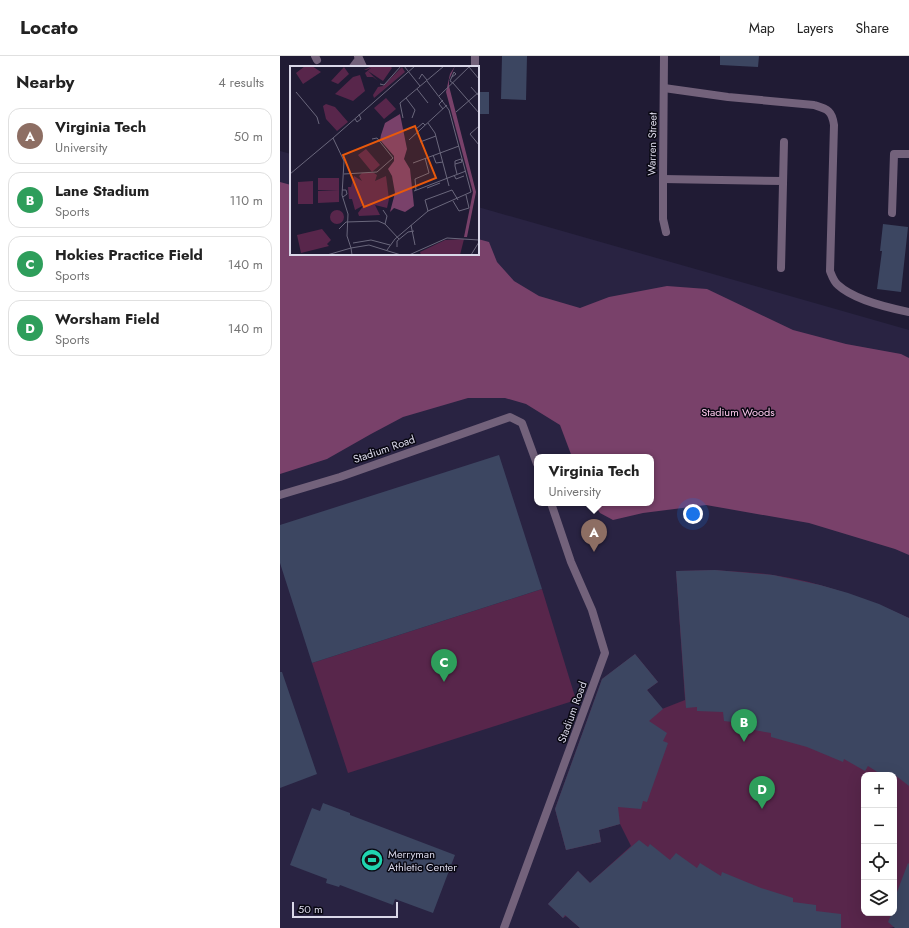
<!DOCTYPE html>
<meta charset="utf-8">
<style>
:root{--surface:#fff;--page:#f2f2f2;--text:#222;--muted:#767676;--line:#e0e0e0;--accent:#217362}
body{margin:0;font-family:Jost,sans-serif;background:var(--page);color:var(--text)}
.controls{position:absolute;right:12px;bottom:12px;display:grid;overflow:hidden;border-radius:8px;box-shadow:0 4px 16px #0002}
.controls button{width:36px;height:36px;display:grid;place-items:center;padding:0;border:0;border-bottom:1px solid var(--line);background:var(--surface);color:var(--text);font:20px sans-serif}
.scale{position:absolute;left:12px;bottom:10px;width:106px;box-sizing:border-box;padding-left:4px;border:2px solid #dad8e9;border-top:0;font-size:11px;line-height:14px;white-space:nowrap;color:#dad8e9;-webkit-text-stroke:3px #090812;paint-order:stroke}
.you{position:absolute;left:413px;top:458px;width:14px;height:14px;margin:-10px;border:3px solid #fff;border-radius:50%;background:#1a73e8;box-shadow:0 0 0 6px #1a73e833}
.badge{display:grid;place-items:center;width:26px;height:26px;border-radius:50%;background:var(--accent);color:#fff;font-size:13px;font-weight:700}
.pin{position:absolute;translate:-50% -33px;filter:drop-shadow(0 1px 2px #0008)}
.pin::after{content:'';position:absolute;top:21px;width:14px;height:12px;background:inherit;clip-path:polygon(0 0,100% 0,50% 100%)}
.popup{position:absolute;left:254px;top:398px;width:120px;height:52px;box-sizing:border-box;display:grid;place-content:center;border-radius:8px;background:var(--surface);filter:drop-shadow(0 1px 3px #0005);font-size:13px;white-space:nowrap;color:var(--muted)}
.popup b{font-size:15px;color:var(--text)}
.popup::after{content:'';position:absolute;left:50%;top:100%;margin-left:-8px;border:8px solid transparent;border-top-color:var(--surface)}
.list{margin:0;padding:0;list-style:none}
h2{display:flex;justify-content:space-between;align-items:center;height:52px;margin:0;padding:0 16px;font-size:17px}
h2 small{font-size:13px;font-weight:400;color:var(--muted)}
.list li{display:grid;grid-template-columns:26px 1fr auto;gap:12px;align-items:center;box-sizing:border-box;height:56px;margin:0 8px 8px;padding:0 8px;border:1px solid var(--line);border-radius:12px}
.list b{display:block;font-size:15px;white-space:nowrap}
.list p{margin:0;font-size:13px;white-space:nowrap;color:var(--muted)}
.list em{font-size:13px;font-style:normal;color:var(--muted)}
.icon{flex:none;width:22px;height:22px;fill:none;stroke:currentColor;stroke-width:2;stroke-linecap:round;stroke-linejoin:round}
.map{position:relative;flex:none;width:629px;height:872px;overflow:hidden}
header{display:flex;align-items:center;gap:24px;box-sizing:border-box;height:56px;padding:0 20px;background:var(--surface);border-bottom:1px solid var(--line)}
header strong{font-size:19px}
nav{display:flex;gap:22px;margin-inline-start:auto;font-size:14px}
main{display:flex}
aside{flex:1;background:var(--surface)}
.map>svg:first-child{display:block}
.built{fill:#292342;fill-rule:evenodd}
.green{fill:#58264b;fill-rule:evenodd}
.forest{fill:#79416a}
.building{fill:#3c4661}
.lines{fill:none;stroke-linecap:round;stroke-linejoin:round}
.service{stroke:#73627b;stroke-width:8}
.minor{stroke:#73627b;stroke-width:8}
.labels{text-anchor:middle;stroke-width:3;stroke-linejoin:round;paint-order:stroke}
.street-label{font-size:11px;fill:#dad8e9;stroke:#090812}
.park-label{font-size:11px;fill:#fcc7eb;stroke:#090812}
.poi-label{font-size:11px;fill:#dad8e9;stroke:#090812;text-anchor:start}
.inset-road{fill:none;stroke:#6a677c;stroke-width:1}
.view{fill:#e8590c;fill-opacity:0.15;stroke:#e8590c;stroke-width:2}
.inset-edge{fill:none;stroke:#dad8e9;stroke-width:2}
</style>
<header>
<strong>Locato</strong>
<nav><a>Map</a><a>Layers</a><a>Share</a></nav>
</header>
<main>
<aside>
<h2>Nearby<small>4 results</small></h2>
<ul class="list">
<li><span class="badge" style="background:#8d6e63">A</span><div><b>Virginia Tech</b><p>University</p></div><em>50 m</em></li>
<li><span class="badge" style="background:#2e9e5b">B</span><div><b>Lane Stadium</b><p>Sports</p></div><em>110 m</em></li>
<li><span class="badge" style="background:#2e9e5b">C</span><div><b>Hokies Practice Field</b><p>Sports</p></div><em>140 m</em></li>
<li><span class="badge" style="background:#2e9e5b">D</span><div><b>Worsham Field</b><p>Sports</p></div><em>140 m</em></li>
</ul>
</aside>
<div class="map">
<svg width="629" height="872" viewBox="0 0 629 872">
<rect width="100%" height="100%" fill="#201b34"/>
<path class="built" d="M0,95L11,98V198H198V151L629,274V872H0ZM257,401H371V447H257ZM584,719H614V857H584Z"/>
<path class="green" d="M435,514C454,516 474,516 493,519C540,526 585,542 629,562V872L614,871L609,872H300L286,860L283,862L268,848L298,815L310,827L351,790L340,768L319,774L321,786L286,794L275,753L322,623L355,598L378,626L367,634L382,653L405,644L396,515ZM584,719H614V857H584Z
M262,533L296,644L68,717L32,607Z"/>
<path class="forest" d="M0,126L11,129V198H198V183L209,186L217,206L234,225L259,240L300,252L329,241L387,230L427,233L513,274L566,288L621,298L629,302V499L615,493L529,467L426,449L363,457L333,464L320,457L313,447H371V401H292L280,369L246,348L225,342H188L123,361L91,378L47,403L0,418Z"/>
<path class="building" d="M222,0H247L246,44L221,43Z
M440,0H479L478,11L440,9Z
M198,36H209V58H198Z
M603,168L628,171L621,236L597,233L602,195H600Z
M219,399L262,533L32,607L0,507V469Z
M435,514L493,519L540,529L568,537L599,548L629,562V730L615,719H602L588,710L585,715L564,703L563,706L527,691L491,681V677L468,673V668L444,665L443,656L417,655V651L406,652L396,515Z
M355,598L378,626L367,634L383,653L369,665L387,677L383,685L388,687L367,746L363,745L361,753L338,751L340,768L319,774L321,786L286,794L275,753L322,623Z
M0,616H2L37,718L0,732Z
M43,747L70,757V759L175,799L153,857L115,843L113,849L60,829L59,831L46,827L47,823L10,809L32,752L40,755Z
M359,784L368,791L370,788L390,804L396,797L417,812L420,807L441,820L442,816L481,832L513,842V846L536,849V855L561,858V872H300L285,859L283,862L268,848L298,815L310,827Z
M628,807L629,808V872H615L608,866L612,857H614V844Z"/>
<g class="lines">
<path class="service" d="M35,0L37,4
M73,11L79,3
M195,11V0
M384,32L448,41L534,49C547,53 552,54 554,69L550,215C552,220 554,226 558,229C573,243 609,252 629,256
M383,123L503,125
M612,157L614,98H629
M501,212L504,86
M0,439L60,421L230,361L242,367L257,408
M224,872L325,597L312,554L291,506L271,447"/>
<path class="minor" d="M78,0L83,11
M384,0L383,123V163L386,176"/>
</g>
<defs>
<g id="stadium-disc" transform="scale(1.15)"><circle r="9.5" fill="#20d5b0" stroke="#090812"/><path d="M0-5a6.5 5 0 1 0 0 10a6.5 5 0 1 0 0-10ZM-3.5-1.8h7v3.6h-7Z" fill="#111"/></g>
</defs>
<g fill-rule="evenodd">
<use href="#stadium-disc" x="92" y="804"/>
</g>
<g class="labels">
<g class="street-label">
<text transform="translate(372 88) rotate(-89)" y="4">Warren Street</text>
<text transform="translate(104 393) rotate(-19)" y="4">Stadium Road</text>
<text transform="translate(292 656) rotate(-70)" y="4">Stadium Road</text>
</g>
<g class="park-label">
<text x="458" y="360">Stadium Woods</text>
</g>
<g class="poi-label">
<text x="108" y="802">Merryman<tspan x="108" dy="13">Athletic Center</tspan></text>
</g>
</g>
<g transform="translate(10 10)">
<rect width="189" height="189" fill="#201b34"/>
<path d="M15,0H22L31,6L13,18L6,7ZM82,0H100L102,2L93,15L78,5L88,15L83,11H77L75,7L81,2L76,4H74ZM54,1L59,8L48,18L41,15ZM112,1L115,6L84,32L83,29L88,21L93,20ZM70,9L75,25L63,35L45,28L63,11ZM96,32L106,43L94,53L84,42ZM36,38L45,41L58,56L47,65L36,53L33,40ZM76,83L90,99L82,106L68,89ZM72,107H84L87,109L85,115L96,110L99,133L97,142L85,139L90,149L69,150L68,147L74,139L65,144L62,133H59L58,121H61L64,110L72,115L69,110ZM28,112H49V124H28ZM23,115V138H8V116ZM49,124V136L28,137V125ZM40 151a7 7 0 1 1 14 0a7 7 0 1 1-14 0ZM32,163L41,174L37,178L39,180L11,187L7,169ZM174,173L170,189H131L130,186L155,174Z" fill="#58264b"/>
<path d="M165,0L159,14V20L186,126L177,171H174L183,126L156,26L160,8ZM110,48L117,83L114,93L120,103L124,140L115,146L104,142L100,146L105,127L102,110L98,103L104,95V90L90,74L91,69L95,57Z" fill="#79416a"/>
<path class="inset-road" d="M114,0L130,20M179,1L189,13M162,11L166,8L164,6L160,15L163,17M129,13L132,8L137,14M163,17L189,47M90,18L94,19L111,0M181,21L189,30M127,23L138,37M6,26L27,51L29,58M149,30L180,0M116,32L125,44L122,52M153,43L149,38L153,34M166,46L189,26M113,52L110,37L154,0M65,53L67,56L71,53L69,48M138,57L145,67L159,120M189,60L180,68L189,79M126,63L133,57L135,59M119,74L157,39M130,76L146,70M143,89L146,97L153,96M123,97L169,80M165,98L172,96L171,93L165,95V100L167,108M0,108L43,72M54,108L87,106L103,92L87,72L82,73M164,109L166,113L174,110M137,122L150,117M52,124H56L57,128L53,131M126,124L125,113L139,107L135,92M124,125L176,105M163,135L169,145L179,142L176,129M93,144L97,150L95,158M138,145L135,134L162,124L168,134M121,159L125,179M49,163L56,156L88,155L95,158L109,173M63,177L81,174L100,179M107,181V175L118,166L124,165M97,184L105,173L138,145L181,126L159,44L137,15M37,189L61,182L57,170L58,148L52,129L54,95L43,72L125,0M62,189L61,182L79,179L111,189M119,189L157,172L189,174M181,189L189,176"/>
<path class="view" d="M125,60L146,112L74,141L53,89Z"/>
<rect width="189" height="189" class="inset-edge"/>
</g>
</svg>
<div class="controls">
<button>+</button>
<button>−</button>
<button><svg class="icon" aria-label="locate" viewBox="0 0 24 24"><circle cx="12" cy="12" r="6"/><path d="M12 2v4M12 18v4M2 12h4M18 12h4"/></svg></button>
<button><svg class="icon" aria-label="layers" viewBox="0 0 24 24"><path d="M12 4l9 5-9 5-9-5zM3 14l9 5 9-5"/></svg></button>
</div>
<div class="scale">50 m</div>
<div class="you"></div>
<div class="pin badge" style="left:314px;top:496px;background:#8d6e63">A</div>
<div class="popup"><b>Virginia Tech</b>University</div>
<div class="pin badge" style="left:464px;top:686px;background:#2e9e5b">B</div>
<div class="pin badge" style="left:164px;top:626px;background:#2e9e5b">C</div>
<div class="pin badge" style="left:482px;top:753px;background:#2e9e5b">D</div>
</div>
</main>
